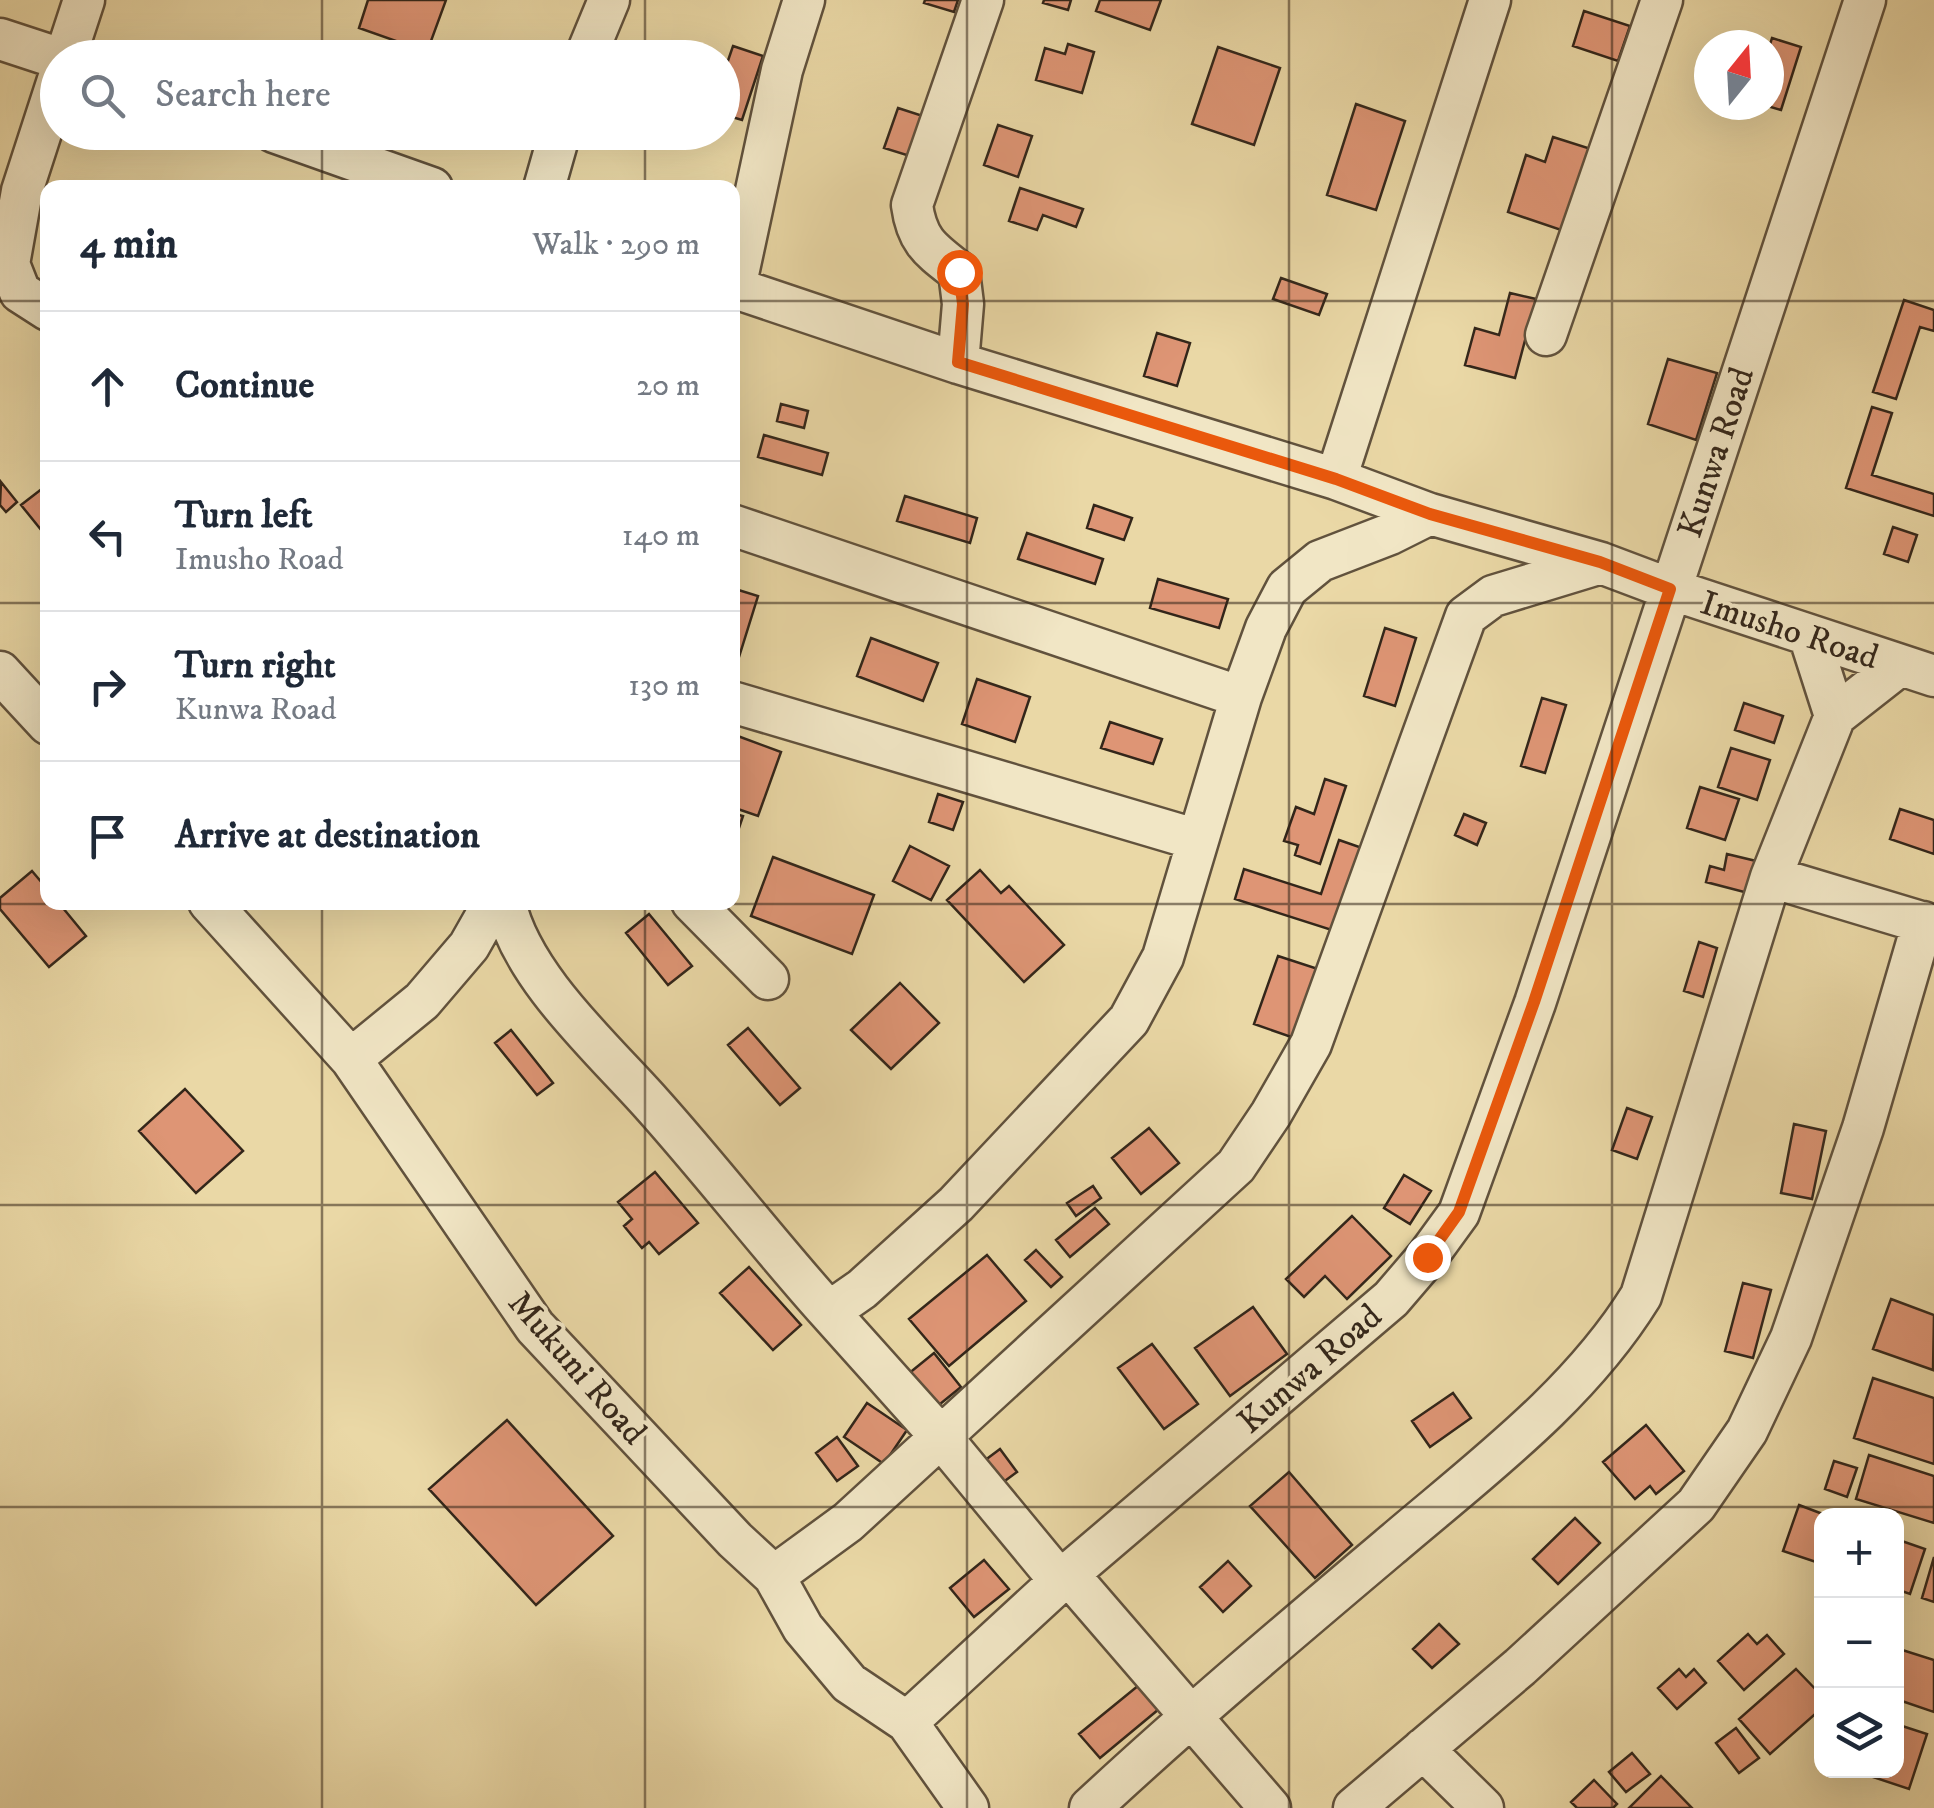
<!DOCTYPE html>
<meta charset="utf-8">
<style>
:root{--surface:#fff;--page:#f6f6f7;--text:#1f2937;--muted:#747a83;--line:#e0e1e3}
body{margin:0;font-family:"IM FELL DW Pica",serif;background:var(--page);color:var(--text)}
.controls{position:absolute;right:30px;bottom:30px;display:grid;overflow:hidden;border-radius:20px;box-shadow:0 10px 40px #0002}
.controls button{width:90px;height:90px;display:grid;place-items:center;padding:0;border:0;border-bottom:2px solid var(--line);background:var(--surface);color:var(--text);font:50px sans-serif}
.compass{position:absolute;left:1694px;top:30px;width:90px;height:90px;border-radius:50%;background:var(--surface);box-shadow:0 10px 40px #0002;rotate:18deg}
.stop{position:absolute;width:30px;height:30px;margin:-22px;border:8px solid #ea580c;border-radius:50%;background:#fff}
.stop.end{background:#ea580c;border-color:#fff;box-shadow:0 2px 10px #0008}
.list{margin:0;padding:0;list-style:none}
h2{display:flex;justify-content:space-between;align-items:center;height:130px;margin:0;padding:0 40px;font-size:42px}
h2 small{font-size:32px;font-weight:400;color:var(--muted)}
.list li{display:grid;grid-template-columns:65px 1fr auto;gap:30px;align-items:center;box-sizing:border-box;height:150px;padding:0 40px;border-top:2px solid var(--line)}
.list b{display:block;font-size:38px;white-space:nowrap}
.list p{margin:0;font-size:32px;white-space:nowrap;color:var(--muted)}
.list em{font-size:32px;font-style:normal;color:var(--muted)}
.icon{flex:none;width:55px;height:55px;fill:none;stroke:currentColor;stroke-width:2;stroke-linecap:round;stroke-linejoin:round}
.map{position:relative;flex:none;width:1934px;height:1808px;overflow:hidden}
.search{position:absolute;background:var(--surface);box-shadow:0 10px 40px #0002;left:40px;top:40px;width:700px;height:110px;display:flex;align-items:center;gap:25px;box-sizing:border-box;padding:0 35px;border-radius:55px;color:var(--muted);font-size:38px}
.panel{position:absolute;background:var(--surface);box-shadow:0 10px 40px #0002;left:40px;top:180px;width:700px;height:730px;border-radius:20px}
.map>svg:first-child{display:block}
.building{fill:#de9575;stroke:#33261a;stroke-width:2.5}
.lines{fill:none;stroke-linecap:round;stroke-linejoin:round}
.street-casing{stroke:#61523d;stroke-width:45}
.street{stroke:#f1e6c5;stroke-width:40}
.route{stroke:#ea580c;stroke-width:12}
.grid{fill:none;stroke:#33261a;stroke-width:2.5;stroke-opacity:0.55}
.labels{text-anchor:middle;stroke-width:8;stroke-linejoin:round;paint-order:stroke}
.street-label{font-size:35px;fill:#33261a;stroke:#f1e6c5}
</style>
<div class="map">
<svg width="1934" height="1808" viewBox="0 0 1934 1808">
<rect width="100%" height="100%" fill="#ead8a6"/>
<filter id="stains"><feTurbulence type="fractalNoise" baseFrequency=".002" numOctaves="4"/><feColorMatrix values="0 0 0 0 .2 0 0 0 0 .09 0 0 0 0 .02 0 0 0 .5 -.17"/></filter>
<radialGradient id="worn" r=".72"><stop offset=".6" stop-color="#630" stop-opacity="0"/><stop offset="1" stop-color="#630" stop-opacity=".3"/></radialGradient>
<path class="building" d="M368,0H446L427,52L359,28Z
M925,0H958L954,12L924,3Z
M1044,0H1071L1068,10L1043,3Z
M1100,0H1161L1150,30L1096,11Z
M1584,11L1630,26L1618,61L1573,46Z
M1772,38L1801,47L1781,110L1764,105H1769V48Z
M1068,44L1094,52L1082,93L1036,80L1045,48L1065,54Z
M733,46L763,56L742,120L722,114V78Z
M1218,47L1280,68L1254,145L1192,124Z
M1356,104L1405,121L1376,210L1327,195Z
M898,108L926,117L913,157L884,148Z
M998,125L1032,136L1018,177L984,165Z
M1553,137L1591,149L1564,231L1508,212L1526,155L1545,162Z
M1020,188L1083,209L1076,227L1043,215L1037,230L1009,221Z
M1281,278L1327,294L1319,315L1273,299Z
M1510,293L1536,299L1515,378L1465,365L1475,328L1499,335Z
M1904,300L1934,310V331L1920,327L1896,399L1873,392Z
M1157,333L1190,343L1177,386L1144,376Z
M1668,359L1717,373L1696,440L1648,424Z
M781,404L808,411L804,428L777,421Z
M1872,407L1892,413L1872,475L1934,494V516L1846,488Z
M764,435L828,453L822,475L758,457Z
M1,482L17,502L6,512L0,505Z
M43,488L48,494V526L42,531L21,505Z
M905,496L977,518L970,543L897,521Z
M1094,505L1132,518L1124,540L1087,528Z
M1893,527L1917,535L1908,562L1884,554Z
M1027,533L1103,559L1095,584L1018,559Z
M1158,579L1228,599L1219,628L1150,608Z
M732,588L758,596L734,673L732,672Z
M1385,628L1416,638L1395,706L1364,696Z
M871,638L938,663L923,701L857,676Z
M977,679L1030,697L1015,742L962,724Z
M1542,698L1566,705L1545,773L1521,766Z
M1744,703L1783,716L1774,743L1735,730Z
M1110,722L1162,739L1153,764L1101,748Z
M735,735L781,752L758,816L732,807Z
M1731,748L1770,760L1757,800L1718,787Z
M1325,779L1346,786L1320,864L1295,855L1298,845L1284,841L1296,807L1314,814Z
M1700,787L1739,799L1725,840L1687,828Z
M938,794L963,802L953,830L929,822Z
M1900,809L1934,820V854L1890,839Z
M732,813L743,816L738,831L732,829Z
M1464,814L1486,823L1477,845L1455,835Z
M1339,840L1368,850L1341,933L1235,899L1244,869L1321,894Z
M910,846L949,866L931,900L893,881Z
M1727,854L1756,861L1748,893L1706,882L1710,866L1724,870Z
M773,857L874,895L852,954L751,916Z
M980,870L1001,893L1009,886L1064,945L1024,982L947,900Z
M32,871L48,890V902H58L86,936L49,967L0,909V898Z
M649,914L692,966L668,985L626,933Z
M1699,942L1717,948L1703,997L1684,991Z
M1278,956L1318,969L1294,1038L1254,1024Z
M900,983L939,1023L891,1069L851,1030Z
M748,1028L800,1088L780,1105L728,1045Z
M511,1030L553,1083L537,1095L495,1043Z
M185,1089L243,1151L196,1193L139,1131Z
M1627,1108L1652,1117L1637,1159L1612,1150Z
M1794,1124L1826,1131L1812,1199L1781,1193Z
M1149,1128L1179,1163L1141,1194L1112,1158Z
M655,1172L698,1223L659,1254L649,1242L642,1248L624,1226L632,1219L618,1202Z
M1404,1175L1431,1191L1410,1224L1384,1208Z
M1093,1186L1101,1198L1076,1216L1067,1203Z
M1095,1208L1109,1224L1070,1257L1056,1240Z
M1352,1216L1391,1256L1347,1299L1325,1276L1304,1297L1286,1279Z
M1036,1250L1062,1277L1051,1287L1025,1260Z
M987,1255L1026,1301L949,1366L909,1319Z
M749,1267L801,1325L773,1350L720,1293Z
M1743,1283L1771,1290L1753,1358L1725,1351Z
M1891,1299L1934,1315L1933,1370L1873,1349Z
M1253,1307L1287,1354L1230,1396L1195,1348Z
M1152,1344L1198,1404L1164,1429L1118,1368Z
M934,1353L961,1387L929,1413L902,1379Z
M1873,1378L1934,1398V1464L1854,1438Z
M1453,1393L1471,1418L1430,1447L1412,1421Z
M867,1403L907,1430L884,1464L844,1437Z
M507,1420L613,1536L536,1605L429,1489Z
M1646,1425L1684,1471L1656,1494L1650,1486L1635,1499L1603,1462Z
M837,1437L858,1466L837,1481L816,1453Z
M1000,1449L1017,1472L1002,1483L984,1461Z
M1869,1455L1934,1476V1523L1856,1499Z
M1834,1461L1857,1468L1847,1497L1825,1489Z
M1289,1472L1352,1545L1315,1578L1250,1506Z
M1799,1505L1828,1516H1822V1564L1783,1551Z
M1575,1518L1600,1543L1558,1584L1533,1559Z
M1896,1539L1925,1549L1910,1594L1896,1589Z
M1934,1557V1602L1922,1598Z
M984,1560L1009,1589L974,1617L950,1588Z
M1228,1561L1251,1586L1223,1612L1200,1587Z
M1439,1624L1459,1644L1432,1668L1413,1649Z
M1748,1634L1757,1644L1767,1635L1784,1654L1744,1690L1718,1661Z
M1896,1648L1934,1660V1712L1896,1699Z
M1679,1669L1686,1677L1694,1669L1706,1683L1677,1709L1658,1688Z
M1796,1669L1822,1696V1708L1770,1754L1739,1719Z
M1139,1685L1159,1709L1100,1758L1079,1734Z
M1896,1724L1927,1734L1909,1789L1852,1770H1896Z
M1736,1728L1759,1758L1739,1773L1716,1743Z
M1632,1753L1650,1774L1626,1792L1609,1772Z
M1661,1776L1692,1808H1629Z
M1594,1780L1617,1804L1613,1808H1577L1571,1802Z"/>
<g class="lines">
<g class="street-casing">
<path id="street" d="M0,39L58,58
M65,58L84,0
M585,58L609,0
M274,132L432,188
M544,188L560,132
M732,287L958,363L1336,479L1430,514L1601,563L1670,589L1934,676
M735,288L782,70L804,0
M48,310L20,292L9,264L22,191L58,80
M1546,335L1662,0
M958,363L963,304L959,272C931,250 917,242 912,205L983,0
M1336,479L1490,0
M732,525L1241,697
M1809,635L1835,716
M0,672L48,724
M732,702L1198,840
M1771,877L1835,716L1900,665
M209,902L351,1059L535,1327L735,1540L774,1576L803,1628L849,1683L907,1722L968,1808
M505,902C521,976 602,1048 651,1103C712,1171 768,1244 829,1312L862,1289L956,1204L1129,1020L1163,957L1241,697L1266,628L1287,588L1320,561L1390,534L1430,514
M692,902L768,979
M351,1059L422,1001L469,946L494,902
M829,1312L941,1437L1060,1581
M1068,1574L1270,1808
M774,1576L848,1522L1236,1166L1271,1114L1311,1044L1466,616L1493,596L1601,563
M907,1722L1060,1581L1391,1299L1427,1257L1459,1213L1535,1003L1865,0
M1423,1749L1483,1808
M1090,1808C1189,1716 1291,1630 1394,1543C1482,1468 1580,1395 1641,1296L1771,877L1934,926
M1354,1808L1520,1667L1696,1505L1747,1431L1791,1338L1863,1128L1923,922"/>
</g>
<use href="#street" class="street"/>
</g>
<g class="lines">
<path class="route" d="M959,272L963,304L958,362L1336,479L1430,514L1600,562L1670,589L1534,1002L1459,1212L1427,1257"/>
</g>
<path class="grid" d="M322,0V58M645,0V58M967,0V1808M1289,0V1808M1612,0V1808M322,132V188M645,132V188M0,301H48M732,301H1934M0,603H48M732,603H1934M322,902V1808M645,902V1808M0,904H1934M0,1205H1934M0,1507H1934"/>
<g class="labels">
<g class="street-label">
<text transform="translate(1715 452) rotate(-72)" y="12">Kunwa Road</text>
<text transform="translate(1790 629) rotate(18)" y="12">Imusho Road</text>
<text transform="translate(578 1367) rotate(49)" y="12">Mukuni Road</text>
<text transform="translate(1309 1368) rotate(-41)" y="12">Kunwa Road</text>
</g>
</g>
<rect width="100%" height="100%" filter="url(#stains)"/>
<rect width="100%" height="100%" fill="url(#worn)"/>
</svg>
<div class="controls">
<button>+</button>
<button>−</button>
<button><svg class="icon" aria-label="layers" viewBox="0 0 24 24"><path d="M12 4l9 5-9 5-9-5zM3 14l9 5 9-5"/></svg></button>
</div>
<svg class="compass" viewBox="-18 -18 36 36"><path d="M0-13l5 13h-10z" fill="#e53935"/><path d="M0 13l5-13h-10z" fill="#747a83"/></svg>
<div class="stop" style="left:959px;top:272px"></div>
<div class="stop end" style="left:1427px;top:1257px"></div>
<div class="search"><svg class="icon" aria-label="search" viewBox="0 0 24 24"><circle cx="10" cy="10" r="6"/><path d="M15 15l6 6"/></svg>Search here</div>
<section class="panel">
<h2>4 min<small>Walk · 290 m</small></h2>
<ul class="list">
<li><svg class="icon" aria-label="ahead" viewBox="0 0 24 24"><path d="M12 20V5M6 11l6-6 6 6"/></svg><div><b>Continue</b></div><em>20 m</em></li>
<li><svg class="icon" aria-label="left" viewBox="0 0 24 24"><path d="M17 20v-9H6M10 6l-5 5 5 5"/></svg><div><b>Turn left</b><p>Imusho Road</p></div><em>140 m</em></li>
<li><svg class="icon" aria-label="right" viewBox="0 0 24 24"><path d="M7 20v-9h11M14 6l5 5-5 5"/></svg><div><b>Turn right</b><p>Kunwa Road</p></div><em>130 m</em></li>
<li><svg class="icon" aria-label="arrive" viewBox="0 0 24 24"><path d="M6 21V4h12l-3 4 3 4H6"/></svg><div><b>Arrive at destination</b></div></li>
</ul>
</section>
</div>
